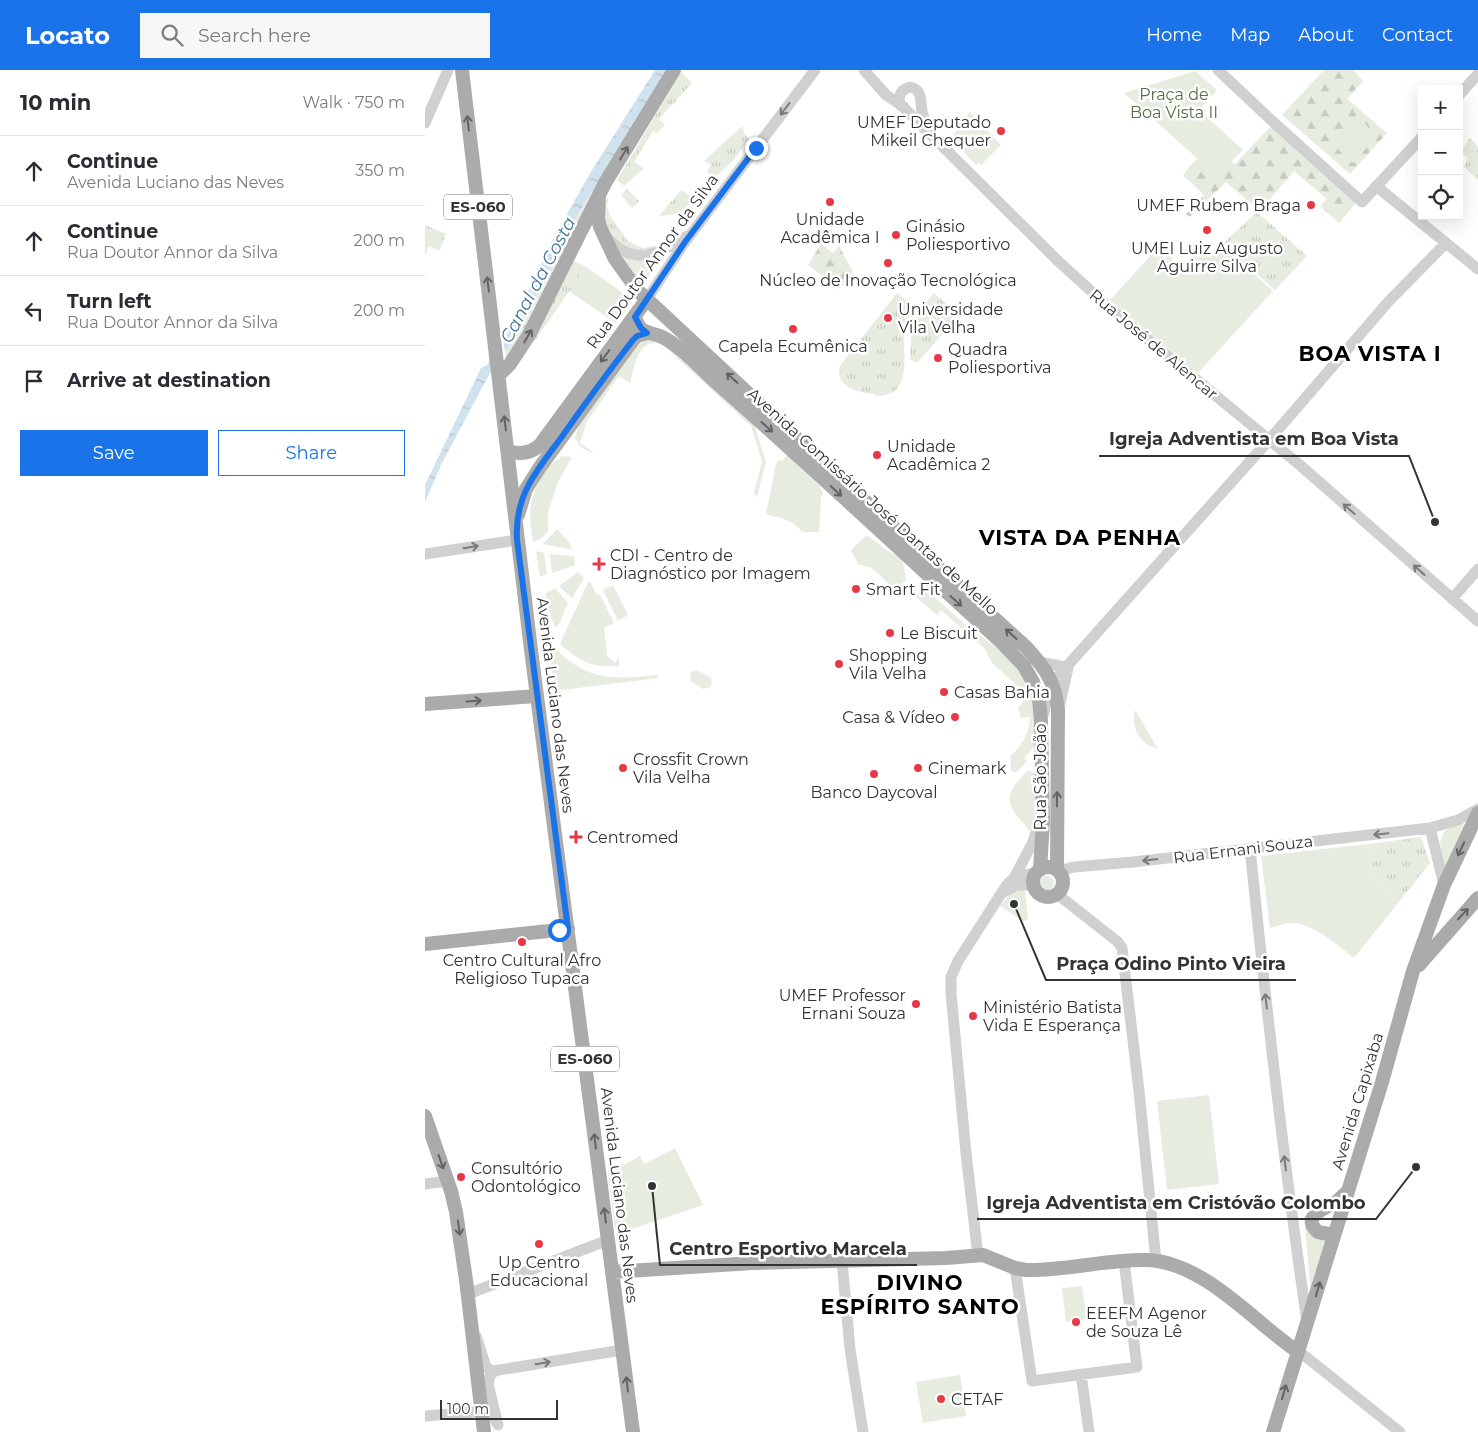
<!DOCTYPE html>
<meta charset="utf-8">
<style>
:root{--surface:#fff;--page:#f7f7f7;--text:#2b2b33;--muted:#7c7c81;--line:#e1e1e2;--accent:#1a73e8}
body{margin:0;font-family:Montserrat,sans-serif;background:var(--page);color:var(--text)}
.controls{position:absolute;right:15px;top:15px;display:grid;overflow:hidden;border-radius:0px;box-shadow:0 5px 20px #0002}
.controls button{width:45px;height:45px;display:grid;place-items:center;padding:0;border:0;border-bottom:1px solid var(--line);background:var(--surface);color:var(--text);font:25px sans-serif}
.scale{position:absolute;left:15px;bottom:12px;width:118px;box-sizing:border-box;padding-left:5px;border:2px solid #333;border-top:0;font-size:14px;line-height:18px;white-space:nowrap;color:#333;-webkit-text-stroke:4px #fff;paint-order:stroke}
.stop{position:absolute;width:15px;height:15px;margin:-11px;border:4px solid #1a73e8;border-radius:50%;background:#fff}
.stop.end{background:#1a73e8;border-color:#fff;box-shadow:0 1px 5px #0008}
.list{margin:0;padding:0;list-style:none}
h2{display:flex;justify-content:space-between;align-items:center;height:65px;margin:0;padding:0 20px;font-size:21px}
h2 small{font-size:16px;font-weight:400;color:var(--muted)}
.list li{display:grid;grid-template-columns:32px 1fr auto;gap:15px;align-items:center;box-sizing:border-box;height:70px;padding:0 20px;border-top:1px solid var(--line)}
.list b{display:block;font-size:19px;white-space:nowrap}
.list p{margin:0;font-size:16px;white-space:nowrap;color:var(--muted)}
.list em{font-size:16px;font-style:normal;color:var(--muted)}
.actions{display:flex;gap:10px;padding:15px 20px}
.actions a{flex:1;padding:11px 0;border:1px solid var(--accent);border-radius:0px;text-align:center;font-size:18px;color:var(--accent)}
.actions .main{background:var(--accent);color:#fff}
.icon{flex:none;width:28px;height:28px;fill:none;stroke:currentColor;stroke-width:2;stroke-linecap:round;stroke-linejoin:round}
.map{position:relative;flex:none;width:1053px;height:1362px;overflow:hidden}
header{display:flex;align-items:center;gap:30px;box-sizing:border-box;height:70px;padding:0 25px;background:var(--accent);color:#fff}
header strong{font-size:24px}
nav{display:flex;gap:28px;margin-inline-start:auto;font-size:18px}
.search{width:350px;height:45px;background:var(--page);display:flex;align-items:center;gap:12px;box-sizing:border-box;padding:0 18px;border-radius:0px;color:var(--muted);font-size:19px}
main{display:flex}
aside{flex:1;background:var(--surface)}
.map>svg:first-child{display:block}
.grass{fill:url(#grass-tufts)}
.forest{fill:url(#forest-firs)}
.green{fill:#e6ecdf}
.water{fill:url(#water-ripples)}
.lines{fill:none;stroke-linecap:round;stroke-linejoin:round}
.minor{stroke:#d0d0d0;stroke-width:11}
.major{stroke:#ababab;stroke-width:14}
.oneway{stroke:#7a7a7a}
.oneway2{stroke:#636363}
.route{stroke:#1a73e8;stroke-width:6}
.poi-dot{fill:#e63946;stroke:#fff;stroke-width:2}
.labels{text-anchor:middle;stroke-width:5;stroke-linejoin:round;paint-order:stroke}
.shield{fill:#fff;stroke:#707070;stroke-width:1}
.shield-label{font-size:15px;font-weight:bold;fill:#333}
.park-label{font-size:16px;fill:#56703f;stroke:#fff}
.poi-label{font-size:16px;fill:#333;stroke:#fff;text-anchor:start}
.street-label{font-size:16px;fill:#333;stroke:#fff}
.water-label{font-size:18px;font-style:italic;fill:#3f7597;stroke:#fff}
.district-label{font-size:21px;font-weight:bold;letter-spacing:1px;fill:#000;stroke:#fff}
.leader{fill:none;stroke:#333;stroke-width:2}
.callout-dot{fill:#333;stroke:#fff;stroke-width:2}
.callout-label{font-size:18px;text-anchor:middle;font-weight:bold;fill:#333;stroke:#fff;stroke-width:5;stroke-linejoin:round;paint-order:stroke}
</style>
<header>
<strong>Locato</strong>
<div class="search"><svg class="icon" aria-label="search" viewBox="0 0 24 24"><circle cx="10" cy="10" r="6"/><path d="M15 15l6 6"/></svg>Search here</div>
<nav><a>Home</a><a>Map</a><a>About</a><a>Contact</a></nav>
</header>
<main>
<aside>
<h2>10 min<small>Walk · 750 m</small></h2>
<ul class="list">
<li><svg class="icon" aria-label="ahead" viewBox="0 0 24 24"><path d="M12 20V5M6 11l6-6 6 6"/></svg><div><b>Continue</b><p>Avenida Luciano das Neves</p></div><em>350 m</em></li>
<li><svg class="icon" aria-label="ahead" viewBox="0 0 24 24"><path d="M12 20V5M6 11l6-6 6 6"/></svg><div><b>Continue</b><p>Rua Doutor Annor da Silva</p></div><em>200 m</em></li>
<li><svg class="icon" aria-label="left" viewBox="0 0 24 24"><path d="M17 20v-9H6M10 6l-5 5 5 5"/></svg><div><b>Turn left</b><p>Rua Doutor Annor da Silva</p></div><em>200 m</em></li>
<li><svg class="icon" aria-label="arrive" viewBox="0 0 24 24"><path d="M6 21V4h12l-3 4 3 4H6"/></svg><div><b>Arrive at destination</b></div></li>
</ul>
<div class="actions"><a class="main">Save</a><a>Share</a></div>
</aside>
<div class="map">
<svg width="1053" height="1362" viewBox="0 0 1053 1362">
<defs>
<pattern id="grass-tufts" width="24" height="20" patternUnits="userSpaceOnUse" patternTransform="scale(1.25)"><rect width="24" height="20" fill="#e6ecdf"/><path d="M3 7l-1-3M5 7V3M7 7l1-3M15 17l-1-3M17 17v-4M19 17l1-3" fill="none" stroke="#c6cbc0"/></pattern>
<pattern id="forest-firs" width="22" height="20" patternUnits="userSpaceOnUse" patternTransform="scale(1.25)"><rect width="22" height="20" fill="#e6ecdf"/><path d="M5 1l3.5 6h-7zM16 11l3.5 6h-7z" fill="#c6cbc0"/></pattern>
<pattern id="water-ripples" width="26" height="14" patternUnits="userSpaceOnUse" patternTransform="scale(1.25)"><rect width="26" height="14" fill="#cfe2ee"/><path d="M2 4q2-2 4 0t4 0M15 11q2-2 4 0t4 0" fill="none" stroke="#b2c2cd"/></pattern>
</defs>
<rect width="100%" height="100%" fill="#fff"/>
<path class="grass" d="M241,0H246L100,261L81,292L80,281L88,271L134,180L136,172Z
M256,2L267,13L234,49L240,55L232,63L228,61L209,92L219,98L199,116L192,110Z
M317,56L319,63L324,69L308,91L290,107L282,102L286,95L279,91Z
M1045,68L1053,77V110L1039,97L1043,88L1035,82Z
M202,119L214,131L207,138L196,125Z
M256,120L267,127L271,121L275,123L254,144L234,146Z
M183,126L182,136L185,146L203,171L218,178L232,175C201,193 169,156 183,126Z
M832,142L882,186L850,220L797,174Z
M0,155L21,164L14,181L4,176L0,185Z
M146,189L161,197L93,295Z
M472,223L489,237L481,250L479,257C477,284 490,327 450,326V324C435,323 409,317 415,296Z
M509,223L534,245L492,293L485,289C487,254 486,250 509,223Z
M996,767L1005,793L973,833L949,807L943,774Z"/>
<path class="forest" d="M899,0H928L938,11L922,29L962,63L925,104L857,45Z
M846,56L932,132L914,153L895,136L902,129L869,101L835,141L801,112L765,147L761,144L779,125L758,105L784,74L810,94Z
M396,174L408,183L414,176L428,202L415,219L383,195Z"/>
<path class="green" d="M770,1L792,20L774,40L818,80L792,106L699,23Z
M545,42L576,75L556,95L553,93L551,95L526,69Z
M931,45L952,66L928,93L906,73Z
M739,171L750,196L787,182L795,174L848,221L773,303L685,230Z
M241,183L217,214L211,208L196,186L205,189Z
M161,197L208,230L192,254L144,221Z
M224,269H234L329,354L341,392L332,427L329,423L337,391L326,356L236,273C212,268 210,296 205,313L194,306L162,351L155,373L169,383C159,380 154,377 150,367L154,356L210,279L214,274Z
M362,385L394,415L398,423L396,428L394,462H377C369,450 355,448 341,444L351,394L353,390L357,391Z
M136,386L147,387L132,414L123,443V461L118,467L108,472C107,462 105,453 105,443C105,427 119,394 135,389Z
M132,459L144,472L148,480L118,474Z
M442,465L461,480L472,486L478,492L481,511L468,518L447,498L433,494L426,480Z
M111,481L119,483L122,504L115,507Z
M125,484L149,486L150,495L127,503Z
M153,502L159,508L147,528L134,516Z
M163,512L166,513L171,524L175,525L189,553L179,558L182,584L183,587L190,593L194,588V596C166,598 156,592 135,574Z
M188,515L203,545L193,551L178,520Z
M130,518L143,533L133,556L130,557L123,538L120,524Z
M486,523H505L540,554L590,592L607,620L612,674L599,688L602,691L592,702H588L586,700L585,686C598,676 604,662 605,647L596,648L593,638L599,631L595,626L599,622L567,593L560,579L516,540L512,545Z
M128,577C164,611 186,610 233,605V608L129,621L125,580Z
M272,600L286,608L287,612L285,617L278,619L266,611L265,605L267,601Z
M710,640L733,679C714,673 706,659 710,640Z
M611,699C611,717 618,746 604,761C600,753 593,749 589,742C577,725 592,711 604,700L608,703Z
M1043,754L1021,798C1012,774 1011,754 1043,754Z
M943,774L949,807L973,833L929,888C914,876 887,853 868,853C861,853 852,856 845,858L836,786Z
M615 813a7 7 0 1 1 14 0a7 7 0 1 1-14 0Z
M600,819L603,849L598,851L575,836L588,821Z
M784,1025L794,1114L742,1120L732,1031Z
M250,1078L278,1135L198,1162L190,1159L183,1103L215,1086L219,1094Z
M879,1146H883L904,1171L886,1224Z
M657,1216L662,1249L641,1252L637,1218Z
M535,1305L541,1346L498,1353L491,1312Z"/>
<path class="water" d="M230,0H241L136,172L134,180L88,271L80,281L78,270L82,265L131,163L167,100Z
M65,288L67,299L16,395L0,432V415L56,298L62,295Z"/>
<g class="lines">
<path class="minor" d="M439,0L461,25L479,37
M793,0L845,49L937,132L997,67
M1034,25L1053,4
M476,36C472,27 475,20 485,17C498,20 495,30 497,41C498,47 500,53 503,58
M480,39L633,191L686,239L876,396L1053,551
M0,53L23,0
M951,116L1053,199
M182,167C208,198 234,184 262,166
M222,229L260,172L390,0
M0,484L92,470
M1027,529L1053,499
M613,590C621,596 632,593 640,598
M634,638L643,598
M619,643L621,629L635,604L844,370L964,231L1021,173
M1005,758L1019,815
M825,778C841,936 859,1094 882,1252
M633,801L649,797L708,792L1005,758L1033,750L1053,739
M589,808L608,772L615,749
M579,822L592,815H608
M632,824L693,872L697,878L714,1021L731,1191
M0,1114L23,1111
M553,1186L541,1083L526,923V907L533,891L581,816L589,808L613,802
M417,1191L425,1279L438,1362
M590,1198L607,1311L712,1297L699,1191
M43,1224L183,1170
M51,1266L61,1297L68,1301L197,1280
M873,1282L880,1286L975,1362
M69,1301L65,1306L63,1314L72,1351
M656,1304L664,1362
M0,1346L60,1341L67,1345L73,1355"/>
<path class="major" d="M37,0L106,580L208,1362
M174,125L173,148L175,157L190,189L213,221L398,393L601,577C620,598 630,611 633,640L632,800
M210,247C215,264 222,261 235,266C254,274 278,301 294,315C389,399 481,485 575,571L599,596L608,612L614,629L616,651L618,752L615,800
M74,305L85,294L105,263L180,113L249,0
M83,381C95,385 106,383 115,375L222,229
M93,445L101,419L115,397L208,270L212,266L222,263
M0,634L112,626
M608 812a15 15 0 1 1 30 0a15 15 0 1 1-30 0Z
M0,874L143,859
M994,895L1053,828
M0,1046L26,1121L31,1142L41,1210L59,1362
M909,1165L893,1162C875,1146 901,1138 911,1132C915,1129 919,1125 923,1121
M187,1202L328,1193L521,1188L558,1185L590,1198L601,1200C641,1201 682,1189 722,1190C779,1192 829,1252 873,1282
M848,1362L957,1012L988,901L1019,815L1053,743"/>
</g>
<defs><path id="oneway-shaft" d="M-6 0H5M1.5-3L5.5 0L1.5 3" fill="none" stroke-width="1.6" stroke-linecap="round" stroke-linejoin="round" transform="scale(1.25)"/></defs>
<g class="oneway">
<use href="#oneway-shaft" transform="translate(360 39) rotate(127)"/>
<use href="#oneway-shaft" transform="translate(924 439) rotate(-139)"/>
<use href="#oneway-shaft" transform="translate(46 477) rotate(-9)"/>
<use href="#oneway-shaft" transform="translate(994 500) rotate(-138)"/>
<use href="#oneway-shaft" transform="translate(956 764) rotate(174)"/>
<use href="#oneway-shaft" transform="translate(725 790) rotate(173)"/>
<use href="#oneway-shaft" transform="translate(841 931) rotate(-97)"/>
<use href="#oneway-shaft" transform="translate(860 1093) rotate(-97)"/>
<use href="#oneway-shaft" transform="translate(118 1293) rotate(-10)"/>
</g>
<g class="oneway2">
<use href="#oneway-shaft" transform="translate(43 53) rotate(-97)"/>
<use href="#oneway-shaft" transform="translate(199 83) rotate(-59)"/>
<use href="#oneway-shaft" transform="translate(63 214) rotate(-97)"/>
<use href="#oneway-shaft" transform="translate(103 266) rotate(-60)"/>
<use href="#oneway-shaft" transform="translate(180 286) rotate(127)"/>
<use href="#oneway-shaft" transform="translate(307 308) rotate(-138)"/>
<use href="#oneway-shaft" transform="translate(80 353) rotate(-97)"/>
<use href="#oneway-shaft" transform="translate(342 357) rotate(42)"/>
<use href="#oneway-shaft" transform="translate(411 421) rotate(43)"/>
<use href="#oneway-shaft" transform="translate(531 531) rotate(42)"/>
<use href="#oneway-shaft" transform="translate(586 564) rotate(-138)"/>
<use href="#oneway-shaft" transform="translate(49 631) rotate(-4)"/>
<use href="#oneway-shaft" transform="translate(632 729) rotate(-89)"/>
<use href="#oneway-shaft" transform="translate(1036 779) rotate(115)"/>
<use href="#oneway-shaft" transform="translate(1038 844) rotate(-47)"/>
<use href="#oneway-shaft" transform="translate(170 1071) rotate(-97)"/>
<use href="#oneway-shaft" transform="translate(16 1092) rotate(71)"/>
<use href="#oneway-shaft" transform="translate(180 1145) rotate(-97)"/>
<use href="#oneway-shaft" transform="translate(34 1158) rotate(82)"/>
<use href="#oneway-shaft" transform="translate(893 1219) rotate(-73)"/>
<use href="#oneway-shaft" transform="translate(202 1314) rotate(-97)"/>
<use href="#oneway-shaft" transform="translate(859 1322) rotate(-74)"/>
</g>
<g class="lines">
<path class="route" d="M134,860L143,859L92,470C91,453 94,434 102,418C111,400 124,384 136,368C159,335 183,302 208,270L212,266L222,263L216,258L210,247L260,172L331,78"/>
</g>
<g class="poi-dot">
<circle cx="576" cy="61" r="5"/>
<circle cx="405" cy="132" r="5"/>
<circle cx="886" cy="135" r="5"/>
<circle cx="782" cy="160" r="5"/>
<circle cx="471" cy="165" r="5"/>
<circle cx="463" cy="193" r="5"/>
<circle cx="463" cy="248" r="5"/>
<circle cx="368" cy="259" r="5"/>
<circle cx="513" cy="288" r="5"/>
<circle cx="452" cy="385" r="5"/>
<path d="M171.5 486.5h5v5h5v5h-5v5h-5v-5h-5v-5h5z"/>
<circle cx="431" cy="519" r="5"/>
<circle cx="465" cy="563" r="5"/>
<circle cx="414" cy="594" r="5"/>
<circle cx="519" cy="622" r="5"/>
<circle cx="530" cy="647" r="5"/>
<circle cx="198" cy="698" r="5"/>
<circle cx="493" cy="698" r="5"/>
<circle cx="449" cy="704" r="5"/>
<path d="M148.5 759.5h5v5h5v5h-5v5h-5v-5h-5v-5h5z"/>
<circle cx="97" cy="872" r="5"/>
<circle cx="491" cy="934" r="5"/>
<circle cx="548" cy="946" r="5"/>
<circle cx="36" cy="1107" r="5"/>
<circle cx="114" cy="1174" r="5"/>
<circle cx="651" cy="1252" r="5"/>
<circle cx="516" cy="1329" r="5"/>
</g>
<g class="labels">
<g class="shield">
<rect x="19" y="124.5" width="68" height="25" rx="4"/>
<rect x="126" y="976.5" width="68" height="25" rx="4"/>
</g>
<g class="shield-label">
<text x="53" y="142">ES-060</text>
<text x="160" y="994">ES-060</text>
</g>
<g class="park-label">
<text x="749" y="30">Praça de<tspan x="749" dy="18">Boa Vista II</tspan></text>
</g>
<g class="poi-label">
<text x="566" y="58" text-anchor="end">UMEF Deputado<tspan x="566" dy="18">Mikeil Chequer</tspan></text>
<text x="876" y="141" text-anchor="end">UMEF Rubem Braga</text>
<text x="405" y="155" text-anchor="middle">Unidade<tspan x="405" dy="18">Acadêmica I</tspan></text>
<text x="481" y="162">Ginásio<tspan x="481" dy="18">Poliesportivo</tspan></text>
<text x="782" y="184" text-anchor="middle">UMEI Luiz Augusto<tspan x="782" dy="18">Aguirre Silva</tspan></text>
<text x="463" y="216" text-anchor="middle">Núcleo de Inovação Tecnológica</text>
<text x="473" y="245">Universidade<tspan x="473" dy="18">Vila Velha</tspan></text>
<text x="368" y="282" text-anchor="middle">Capela Ecumênica</text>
<text x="523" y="285">Quadra<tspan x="523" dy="18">Poliesportiva</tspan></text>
<text x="462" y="382">Unidade<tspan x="462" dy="18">Acadêmica 2</tspan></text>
<text x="185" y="491">CDI - Centro de<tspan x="185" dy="18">Diagnóstico por Imagem</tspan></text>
<text x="441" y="525">Smart Fit</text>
<text x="475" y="569">Le Biscuit</text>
<text x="424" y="591">Shopping<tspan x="424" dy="18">Vila Velha</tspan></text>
<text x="529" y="628">Casas Bahia</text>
<text x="520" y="653" text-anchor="end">Casa &amp; Vídeo</text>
<text x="208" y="695">Crossfit Crown<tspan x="208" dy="18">Vila Velha</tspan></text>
<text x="503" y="704">Cinemark</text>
<text x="449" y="728" text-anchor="middle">Banco Daycoval</text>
<text x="162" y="773">Centromed</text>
<text x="97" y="896" text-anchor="middle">Centro Cultural Afro<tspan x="97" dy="18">Religioso Tupaca</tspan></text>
<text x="481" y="931" text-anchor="end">UMEF Professor<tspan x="481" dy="18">Ernani Souza</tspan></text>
<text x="558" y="943">Ministério Batista<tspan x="558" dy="18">Vida E Esperança</tspan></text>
<text x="46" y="1104">Consultório<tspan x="46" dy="18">Odontológico</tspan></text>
<text x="114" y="1198" text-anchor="middle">Up Centro<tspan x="114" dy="18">Educacional</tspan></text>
<text x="661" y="1249">EEEFM Agenor<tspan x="661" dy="18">de Souza Lê</tspan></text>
<text x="526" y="1335">CETAF</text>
</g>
<g class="street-label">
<text transform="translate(227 191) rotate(-54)" y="6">Rua Doutor Annor da Silva</text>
<text transform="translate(729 274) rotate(40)" y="6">Rua José de Alencar</text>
<text transform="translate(448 431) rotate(42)" y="6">Avenida Comissário José Dantas de Mello</text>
<text transform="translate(131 635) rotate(83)" y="6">Avenida Luciano das Neves</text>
<text transform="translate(615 707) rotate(-90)" y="6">Rua São João</text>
<text transform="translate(818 779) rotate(-7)" y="6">Rua Ernani Souza</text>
<text transform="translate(932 1031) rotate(-73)" y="6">Avenida Capixaba</text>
<text transform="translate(195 1125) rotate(83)" y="6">Avenida Luciano das Neves</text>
</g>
<g class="water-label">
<text transform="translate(113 210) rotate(-62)" y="6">Canal da Costa</text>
</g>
<g class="district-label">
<text x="945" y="291">BOA VISTA I</text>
<text x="655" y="475">VISTA DA PENHA</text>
<text x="495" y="1220">DIVINO<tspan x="495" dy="24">ESPÍRITO SANTO</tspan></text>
</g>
</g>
<path class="leader" d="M1010 452L984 386H674M589 834L621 910H871M991 1097L951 1149H552M227 1116L235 1195H492"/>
<g class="callout-dot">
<circle cx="1010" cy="452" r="5"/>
<circle cx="589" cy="834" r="5"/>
<circle cx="991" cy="1097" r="5"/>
<circle cx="227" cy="1116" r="5"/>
</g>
<g class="callout-label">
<text x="829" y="375">Igreja Adventista em Boa Vista</text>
<text x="746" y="900">Praça Odino Pinto Vieira</text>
<text x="751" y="1139">Igreja Adventista em Cristóvão Colombo</text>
<text x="363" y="1185">Centro Esportivo Marcela</text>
</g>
</svg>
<div class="controls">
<button>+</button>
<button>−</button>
<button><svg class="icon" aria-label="locate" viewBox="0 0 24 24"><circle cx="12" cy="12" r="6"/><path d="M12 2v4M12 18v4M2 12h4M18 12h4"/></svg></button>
</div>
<div class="scale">100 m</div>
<div class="stop" style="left:134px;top:860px"></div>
<div class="stop end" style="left:331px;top:78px"></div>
</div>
</main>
